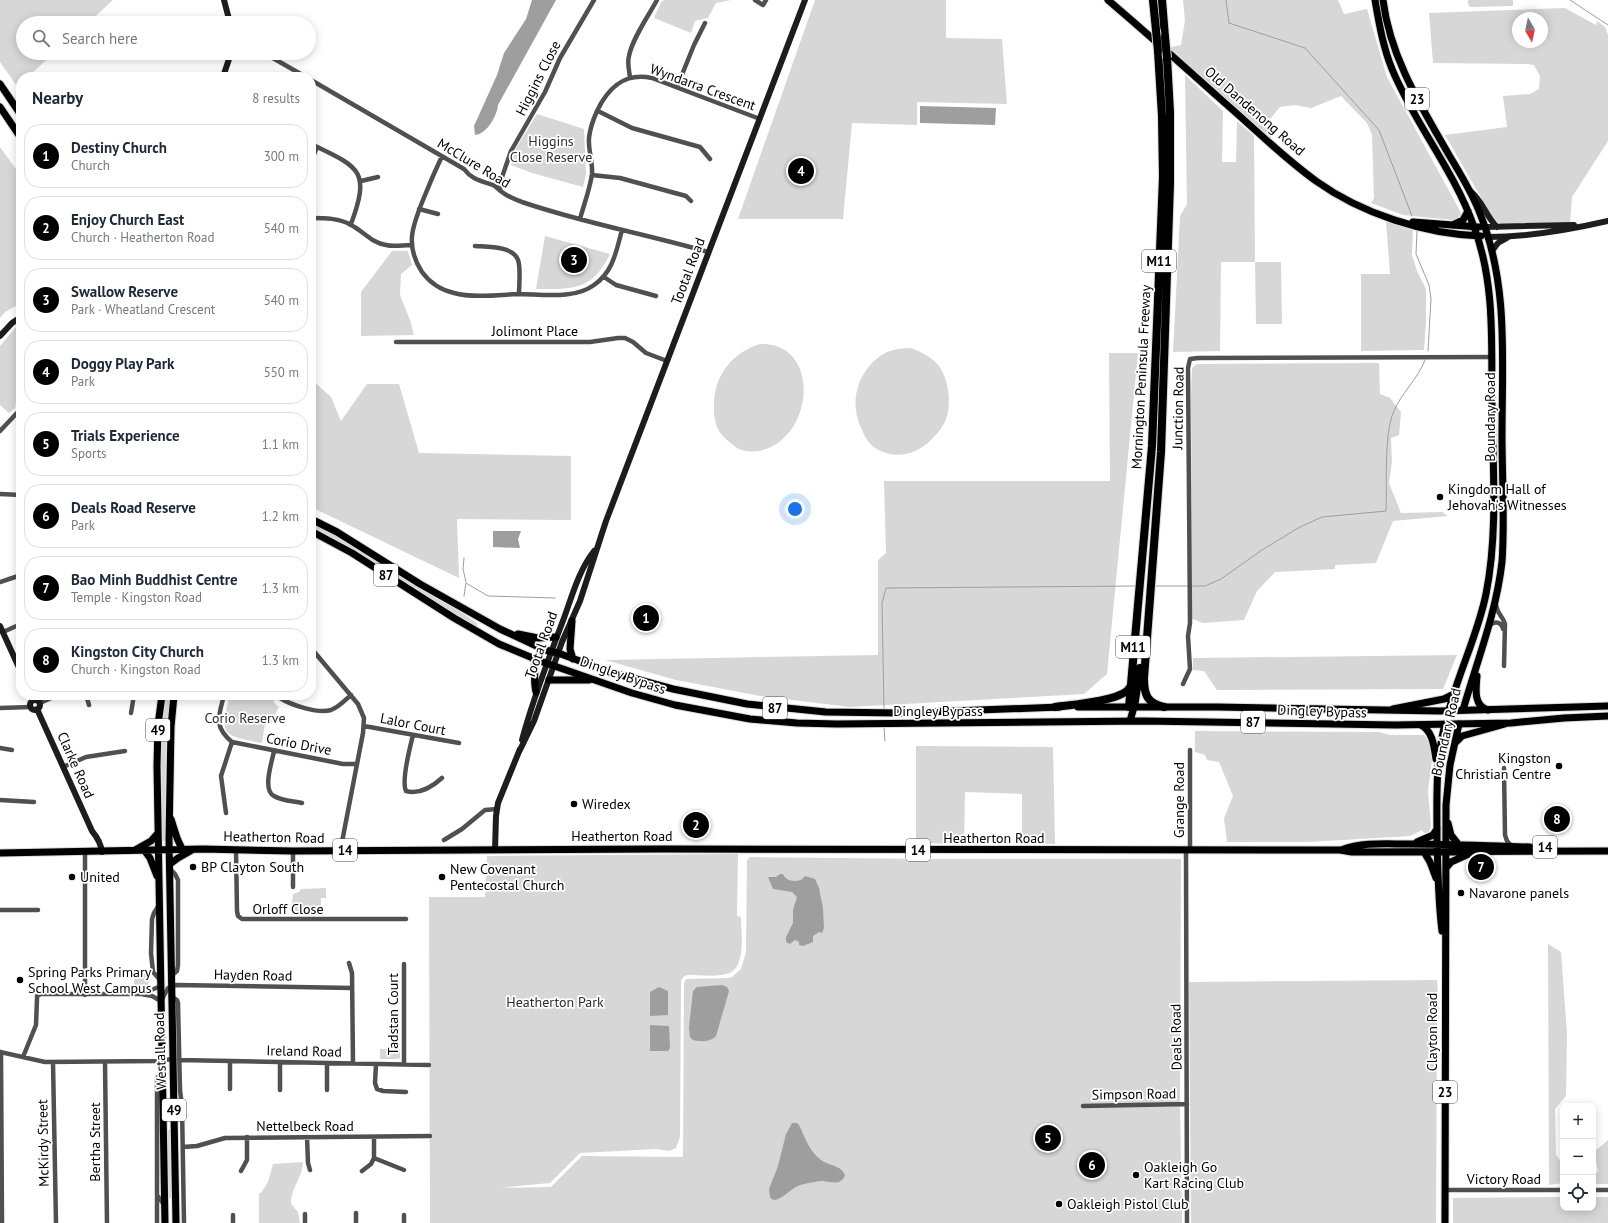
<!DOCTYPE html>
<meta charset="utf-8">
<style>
:root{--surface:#fff;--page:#f2f2f3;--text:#1f2937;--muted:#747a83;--line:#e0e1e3;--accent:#000}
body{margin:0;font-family:"PT Sans",sans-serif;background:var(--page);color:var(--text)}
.controls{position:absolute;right:12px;bottom:12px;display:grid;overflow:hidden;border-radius:8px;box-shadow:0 2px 10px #0003}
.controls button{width:36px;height:36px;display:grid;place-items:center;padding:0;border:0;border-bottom:1px solid var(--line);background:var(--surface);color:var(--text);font:20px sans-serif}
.compass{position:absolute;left:1512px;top:12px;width:36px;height:36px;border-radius:50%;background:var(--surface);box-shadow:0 2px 10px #0003;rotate:171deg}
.you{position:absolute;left:795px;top:509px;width:14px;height:14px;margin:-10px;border:3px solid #fff;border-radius:50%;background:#1a73e8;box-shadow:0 0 0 6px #1a73e833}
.badge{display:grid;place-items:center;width:26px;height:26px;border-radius:50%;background:var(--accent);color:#fff;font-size:13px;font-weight:700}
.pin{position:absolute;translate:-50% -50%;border:2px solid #fff;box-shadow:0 1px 4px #0006}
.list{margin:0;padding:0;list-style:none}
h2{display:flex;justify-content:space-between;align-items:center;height:52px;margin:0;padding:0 16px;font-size:17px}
h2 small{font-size:13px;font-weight:400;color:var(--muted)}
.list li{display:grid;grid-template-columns:26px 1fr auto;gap:12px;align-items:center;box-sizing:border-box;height:64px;margin:0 8px 8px;padding:0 8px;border:1px solid var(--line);border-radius:16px}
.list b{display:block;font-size:15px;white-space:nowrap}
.list p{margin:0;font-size:13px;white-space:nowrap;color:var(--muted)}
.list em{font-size:13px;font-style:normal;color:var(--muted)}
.icon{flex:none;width:22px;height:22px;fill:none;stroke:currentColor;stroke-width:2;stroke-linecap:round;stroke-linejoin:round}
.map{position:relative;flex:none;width:1608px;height:1223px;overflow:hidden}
.search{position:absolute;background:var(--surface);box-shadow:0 2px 10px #0003;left:16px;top:16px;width:300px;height:44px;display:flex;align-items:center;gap:10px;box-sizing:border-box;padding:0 14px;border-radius:22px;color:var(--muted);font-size:15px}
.panel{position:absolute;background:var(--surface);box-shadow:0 2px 10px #0003;left:16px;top:72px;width:300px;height:628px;border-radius:16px}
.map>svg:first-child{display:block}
.green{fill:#d7d7d7;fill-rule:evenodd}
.water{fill:#9e9e9e}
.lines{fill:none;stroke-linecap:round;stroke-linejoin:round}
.stream{stroke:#9e9e9e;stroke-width:1}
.primary-casing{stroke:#dbdbdb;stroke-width:9}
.trunk-casing{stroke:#dbdbdb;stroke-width:9}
.motorway-casing{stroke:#dbdbdb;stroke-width:10}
.minor{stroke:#505050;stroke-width:4.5}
.secondary{stroke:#1d1d1d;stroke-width:6}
.primary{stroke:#000;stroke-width:7}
.trunk{stroke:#000;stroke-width:7}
.motorway{stroke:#000;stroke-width:8}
.motorway-bridge-casing{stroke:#dbdbdb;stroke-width:10;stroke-linecap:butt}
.motorway-bridge{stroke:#000;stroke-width:8}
.poi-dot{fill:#000;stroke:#fff;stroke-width:1.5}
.labels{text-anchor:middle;stroke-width:3.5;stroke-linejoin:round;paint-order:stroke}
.shield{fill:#fff;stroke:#4c4c4c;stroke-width:1}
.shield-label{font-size:13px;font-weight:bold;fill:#000}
.street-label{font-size:14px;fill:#000;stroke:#fff}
.park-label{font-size:14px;fill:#2e2e2e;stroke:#fff}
.poi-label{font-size:14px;fill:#000;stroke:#fff;text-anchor:start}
</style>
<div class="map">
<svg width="1608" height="1223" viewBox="0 0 1608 1223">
<rect width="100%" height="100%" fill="#fff"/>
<path class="green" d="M0,0H113L88,23H23V53H54L28,77H21V83L16,85L0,62Z
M664,0H731L716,3L708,18L695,21L691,33L654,18L661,2Z
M815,0H946V38L1002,39L1007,104L917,102V125L852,123L843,219H738Z
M1183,0H1338L1344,14L1367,9L1387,77L1460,211L1461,215L1457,219L1453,220L1403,215L1371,203L1374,198L1372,135L1367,123L1341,96L1311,108L1295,105L1280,107L1270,119L1266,128L1273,136L1270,138L1198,73L1172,53L1171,47L1181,45L1185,21Z
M1468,0H1513V6L1470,7L1468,4Z
M1565,8L1596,25L1597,21L1605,27L1608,35V141L1572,197L1570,223L1501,224L1494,220L1445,135L1507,127L1503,96L1530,94L1539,89L1540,76L1534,65L1527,64L1433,63L1429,13ZM1518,18H1542V42H1518Z
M1185,75L1223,111L1222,162H1236L1237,121L1254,136L1255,262H1281L1282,324H1256L1255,262H1221L1220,351L1173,352L1180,216L1187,204Z
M537,114L584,129L586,174L583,187L532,173L511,165L516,148Z
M0,147L21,176V303L5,312L0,318Z
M1386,221L1413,230L1412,255L1417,271L1426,289V323L1424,350L1361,351V274H1390Z
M545,236L610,254C592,291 573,289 536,289Z
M392,251H408L412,265L401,274L400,295L410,320L414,335L361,336V292Z
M19,327L21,328V379L15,408L9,413L0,405V346L15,328Z
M760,344C823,342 814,442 758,451C751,452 742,451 737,448C730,443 724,438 719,431C715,424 714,416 714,408C713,377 731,353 760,344Z
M911,348C921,352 932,357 939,366C950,381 953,411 942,427C934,439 921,451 906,454C897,456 885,454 877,449C870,446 865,437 862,430C847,402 859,366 887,352C895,349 903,348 911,348Z
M1109,353H1138L1107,674L1084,694L850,707L760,696L676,680L605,660L878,655V560L886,553L884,481H1110Z
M1374,363H1379L1380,394L1390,398L1401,412L1399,435L1391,438L1392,462L1389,483L1401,513L1442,512L1448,516L1393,521L1376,563L1335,565V569L1275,572L1257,591L1244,620L1203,623L1192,619L1191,396L1192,368L1197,364Z
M311,379L331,397L341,421L367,384H399L419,453L571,456V520L457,519L459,578L311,507Z
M311,523L340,538L461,612L478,624L476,626L467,621L334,539L311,528Z
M1457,655L1443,689L1217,690L1204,671L1193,670V658Z
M166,695H171L166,739L165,840L164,841H162L161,736Z
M230,695L273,696L274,703L279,707L270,724H265L262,743C222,735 219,736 230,695Z
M1195,731L1379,732L1390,735H1424L1431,744L1432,760L1428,791L1431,826L1429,832L1424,833L1422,830L1410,836L1309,842H1227L1224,818L1233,796L1219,762L1207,760L1205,755L1195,752Z
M916,746L1053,747L1055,844L1022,843V794L965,792L964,844L916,843Z
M738,854L737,916L741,917C741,933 747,970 726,974C714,977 700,975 688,975L684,976L681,981L680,1137L676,1148L669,1151L656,1149L580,1153L550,1183L499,1188L551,1187L582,1156L683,1157L684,983L686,979L728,978L732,977L741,969L746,952L747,860L750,857L931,859H1181L1180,1103L1182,1223H430L429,897H485L487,856Z
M326,888V898H321V915H291L293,894L299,892L301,889Z
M1548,944L1561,952L1567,1033L1566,1096L1555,1109L1556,1155L1563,1164V1183L1549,1185Z
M134,969H148L149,975L148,990H134Z
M1437,980L1439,1013H1437L1436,1223H1191L1189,982Z
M380,1049H400V1058L398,1059H380Z
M167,1130H171L172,1199L168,1197Z
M1608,1140V1184H1593V1177L1598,1171L1594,1152Z
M303,1162C303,1177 290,1189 291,1204L298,1212L300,1223H259V1193H261L268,1182L273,1164Z
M1563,1197V1208H1593V1197H1608V1223H1453V1198Z"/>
<path class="water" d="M532,0H556L498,105C497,116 487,134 475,135L474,126L497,75L504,53L526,19Z
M920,106L996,108L995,125L920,123Z
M493,531H521L518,539L520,548L493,547Z
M780,874H783C786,881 793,882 801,880L805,876L815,879L819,888L823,908L824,928L822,933L819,932L813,936V942L803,946L799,945V942L795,940L790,944L786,942V937L793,923V910L797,897L792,892L773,889L768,877H776Z
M722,985L727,987L729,991L716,1036C711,1042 700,1042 693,1040L690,1037L689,1027L693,991L697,987Z
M659,987L668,991V1015L650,1016V992Z
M650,1025L669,1026L670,1048L668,1051H650Z
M792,1123H797L799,1125C805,1137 809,1151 821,1160C829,1166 841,1165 845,1175C841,1186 832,1182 823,1181C817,1181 810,1183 804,1184C792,1186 783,1200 773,1200L770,1197L769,1189L778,1166L786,1134Z"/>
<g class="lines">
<path class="stream" d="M1226,0L1229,23L1305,48L1379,130L1412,216
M1570,0L1608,25
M1417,231L1416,254L1429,285L1431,299L1428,351
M464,558L463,569L466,582
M1155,586H1188
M1191,586H1205L1221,579L1262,550L1298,528L1322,517L1386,511C1387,484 1384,437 1393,413C1401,393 1418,379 1425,360
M464,596L466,583L488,596L555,598
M884,709L882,603L886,588L1136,586
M884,726L885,741"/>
<g class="primary-casing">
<path id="primary" d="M1108,0C1148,34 1187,69 1226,104C1256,130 1284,158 1316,181C1362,214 1425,234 1481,236
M1375,0C1379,23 1383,47 1392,69C1414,123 1454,170 1474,227C1496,285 1491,347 1492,408C1493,468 1498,534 1486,594C1478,634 1459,671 1449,710
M1383,0C1390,57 1421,106 1449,155C1460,173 1471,191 1479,211C1509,284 1502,358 1502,435C1502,477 1505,520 1502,562C1496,614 1477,661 1463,710
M1413,222L1479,227
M1453,225L1463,220L1468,211
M1477,676C1476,688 1473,706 1488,710
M162,695L158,725L157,766L165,1223
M174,695L171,727L169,840L176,1223
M1393,709L1444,699L1454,694
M1421,725C1433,731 1434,747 1436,759
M1456,742L1462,736L1505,724
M171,819L177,838L182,849
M1448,823L1451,835L1458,844
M1417,842L1433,835L1437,829
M135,850L151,841L158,833
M144,850L150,858L157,876
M1341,850C1363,842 1385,844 1408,844C1448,844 1489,846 1530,847
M1424,852L1430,862L1436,878
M0,853L203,849L293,851L664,849L1340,850L1352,852L1608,851
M170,864L178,858L192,850
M1446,868L1451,862L1471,853
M1442,931C1438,900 1438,870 1437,839C1437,800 1435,763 1445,724
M1445,1223L1446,805L1450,765L1459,724"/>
</g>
<g class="trunk-casing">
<path id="trunk" d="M0,84L21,115
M0,107L21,138
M311,519L337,532L420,584L500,629L545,650L558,653L610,672L673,689L747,704L826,712L900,713L1060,707
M311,531L352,553L454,618L499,644L540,661L632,693L675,705L750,719L797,723L837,724L1144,721L1395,725L1511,723L1564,718L1608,716
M572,621L570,649L573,659
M518,634L538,638L556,637
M534,658C536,670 533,680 536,692
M549,680H589
M1078,707H1217L1440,711L1608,706
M1130,721L1134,707"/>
</g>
<g class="motorway-casing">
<path id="motorway" d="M1153,0L1156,30
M1162,0L1165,37
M1055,707C1070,705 1124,701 1130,687
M1129,707L1152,446L1163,177L1162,116L1158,51
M1134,707L1140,668
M1164,707C1147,703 1144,695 1144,678L1161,452L1170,183V112L1167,58"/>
</g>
<path class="minor" d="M755,0L763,5L766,0
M264,53L306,77
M630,77C629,70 627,63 629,56C632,39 649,15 657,0
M311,80L464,169C472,180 482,181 493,185C497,187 499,190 502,192C508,197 515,199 522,202C583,223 646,234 708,252
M677,87L694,45L705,23
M598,111L632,128L700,147L710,159
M311,144C359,167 371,170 351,224
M442,156C435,171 429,185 423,200C412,227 405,246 422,272C430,283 441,290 454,293C472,298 498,295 517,294C541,294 574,300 594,285C613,272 616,252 622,230
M311,162L317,147
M592,175L620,178L686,196L691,201
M361,181L378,177
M500,189L499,186L511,151L545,92L560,58L594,0
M419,209L438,214
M311,218C324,218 340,218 351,225C363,231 372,243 386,245C394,247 403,245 411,245
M580,219C584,204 590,189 592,174C593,162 588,150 589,138C590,128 593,120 597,111C608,88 624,72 652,78L760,119
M475,246C488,247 513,246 518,260C521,268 519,285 519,294
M604,277L616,285L656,296
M396,342H590L618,338H625L633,342L646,353L667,361
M0,431L17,413L21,415
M0,494L21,495
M0,582L21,575
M1496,605C1498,616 1503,616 1505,624L1504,666
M1490,625C1496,620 1502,623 1503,629
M3,632L21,624
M311,648L358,704L364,718L363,733L342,842V850
M1183,684L1190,669L1188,636L1190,623L1188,368L1190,359L1198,358L1491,357
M86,695L89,705
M224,695C219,716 213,726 232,742L343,764H357
M280,698C291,705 318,714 331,710C339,707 345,700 351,695
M40,703L58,695
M0,708L31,707
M131,713L134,695
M364,726L459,743
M0,748L12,750
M274,751C272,762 262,790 274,796C282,801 293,801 302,803
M63,767L86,757L125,751
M1504,768L1505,835L1507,841L1512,846
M406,791C401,781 410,747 413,735
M406,791C420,795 432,787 442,778
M0,800L34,802
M226,813L221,776L232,742
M444,840L462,829L485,810L497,809
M236,850L237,911L238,916L242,919H406
M293,851V887
M1186,851L1187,1223
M1190,851V750
M170,869L175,874L178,880V965L177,971L171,976
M159,905L154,913L152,919L151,953L153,972L161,981
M0,910H38
M349,963L352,973L353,1063
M404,964V1064
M144,993L161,986
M85,995V852
M171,996L177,1000L178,1003L180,1090L182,1106L184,1223
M0,1052L45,1062L158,1061L173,1059
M1,1052L2,1223
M23,1057L36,1025L37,999V996L41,994H141L152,996L161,1001L168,988L176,985L352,988
M179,1060L429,1065
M53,1062L56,1223
M105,1062L107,1223
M376,1064L375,1083L377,1089L383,1091L406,1092
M163,1072L157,1078V1195L165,1206
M230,1089V1061
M280,1090V1062
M327,1090V1063
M1083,1106L1187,1104
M307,1137L308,1163L310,1170
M374,1137V1158L404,1170
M183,1147L197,1146L225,1138L430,1136
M241,1171L247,1160V1137
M362,1171L371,1164L374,1158
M1445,1190H1563
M1593,1190H1608
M157,1197V1223
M356,1213V1223
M305,1214V1223
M233,1215V1223
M404,1215V1223"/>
<path class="secondary" d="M224,0L230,23
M223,77L231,53
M1470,191C1483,201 1486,217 1497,227
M1485,227L1574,225
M1488,237C1528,237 1569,230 1608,221
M1492,251L1498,243L1507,238
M0,336L12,323L21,317
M0,626L21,672
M30 705a5 5 0 1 1 10 0a5 5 0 1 1-10 0Z
M37,709L92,831C97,837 101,844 102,852
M522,740C533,698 549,658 564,618C572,596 579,570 594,551
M519,752L534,721L562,642L580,601L606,521L805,0
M495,850L496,816L498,803L520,749"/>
<use href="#primary" class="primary"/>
<use href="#trunk" class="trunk"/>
<use href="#motorway" class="motorway"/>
<g class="motorway-bridge-casing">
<path id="motorway-bridge" d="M1156,30L1158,51
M1165,37L1167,58"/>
</g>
<use href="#motorway-bridge" class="motorway-bridge"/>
</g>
<g class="poi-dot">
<circle cx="1440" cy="497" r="4"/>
<circle cx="1559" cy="766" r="4"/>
<circle cx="574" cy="804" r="4"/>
<circle cx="193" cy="867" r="4"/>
<circle cx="72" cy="877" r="4"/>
<circle cx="442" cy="877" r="4"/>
<circle cx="1461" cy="893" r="4"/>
<circle cx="20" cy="980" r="4"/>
<circle cx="1136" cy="1175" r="4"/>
<circle cx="1059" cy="1204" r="4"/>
</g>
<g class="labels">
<g class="shield">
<rect x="1405" y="88" width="24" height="22" rx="3"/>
<rect x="1142" y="250" width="34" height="22" rx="3"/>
<rect x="374" y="564" width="24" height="22" rx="3"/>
<rect x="1116" y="636" width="34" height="22" rx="3"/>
<rect x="763" y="697" width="24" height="22" rx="3"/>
<rect x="1241" y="711" width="24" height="22" rx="3"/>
<rect x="146" y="719" width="24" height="22" rx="3"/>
<rect x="1533" y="836" width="24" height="22" rx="3"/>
<rect x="333" y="839" width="24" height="22" rx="3"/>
<rect x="906" y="839" width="24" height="22" rx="3"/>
<rect x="1433" y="1081" width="24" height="22" rx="3"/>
<rect x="162" y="1099" width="24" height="22" rx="3"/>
</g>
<g class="shield-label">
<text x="1417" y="104">23</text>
<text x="1159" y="266">M11</text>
<text x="386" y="580">87</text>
<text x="1133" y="652">M11</text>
<text x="775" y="713">87</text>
<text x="1253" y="727">87</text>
<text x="158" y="735">49</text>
<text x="1545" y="852">14</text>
<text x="345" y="855">14</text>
<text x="918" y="855">14</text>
<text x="1445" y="1097">23</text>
<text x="174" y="1115">49</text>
</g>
<g class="street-label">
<text transform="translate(538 78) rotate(-63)" y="5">Higgins Close</text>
<text transform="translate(703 87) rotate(20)" y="5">Wyndarra Crescent</text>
<text transform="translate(1255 111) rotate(41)" y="5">Old Dandenong Road</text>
<text transform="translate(474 163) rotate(31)" y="5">McClure Road</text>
<text transform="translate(688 271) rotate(-69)" y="5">Tootal Road</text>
<text x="535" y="336">Jolimont Place</text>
<text transform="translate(1141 377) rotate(-87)" y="5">Mornington Peninsula Freeway</text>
<text transform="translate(1178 408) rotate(-89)" y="5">Junction Road</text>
<text transform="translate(1490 417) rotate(-90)" y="5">Boundary Road</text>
<text transform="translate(541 645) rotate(-70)" y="5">Tootal Road</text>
<text transform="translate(623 675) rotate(19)" y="5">Dingley Bypass</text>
<text x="938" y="716">Dingley Bypass</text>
<text transform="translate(1322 711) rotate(2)" y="5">Dingley Bypass</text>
<text transform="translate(413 724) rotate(11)" y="5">Lalor Court</text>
<text transform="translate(1446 732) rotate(-77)" y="5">Boundary Road</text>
<text transform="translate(299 744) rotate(11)" y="5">Corio Drive</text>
<text transform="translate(76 765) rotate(66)" y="5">Clarke Road</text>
<text transform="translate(1179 800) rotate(-90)" y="5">Grange Road</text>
<text x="622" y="841">Heatherton Road</text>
<text transform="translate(274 837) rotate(1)" y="5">Heatherton Road</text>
<text x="994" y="843">Heatherton Road</text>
<text x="288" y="914">Orloff Close</text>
<text transform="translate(253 975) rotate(1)" y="5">Hayden Road</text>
<text transform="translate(393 1014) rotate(-90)" y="5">Tadstan Court</text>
<text transform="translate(1432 1032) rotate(-90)" y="5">Clayton Road</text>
<text transform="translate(1176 1037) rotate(-91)" y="5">Deals Road</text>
<text transform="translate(160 1051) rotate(-92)" y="5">Westall Road</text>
<text transform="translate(304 1051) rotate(1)" y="5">Ireland Road</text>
<text transform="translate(1134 1094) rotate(-1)" y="5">Simpson Road</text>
<text x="305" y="1131">Nettelbeck Road</text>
<text transform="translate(95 1142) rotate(-90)" y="5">Bertha Street</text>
<text transform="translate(43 1143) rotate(-91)" y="5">McKirdy Street</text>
<text x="1504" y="1184">Victory Road</text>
</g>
<g class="park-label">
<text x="551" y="146">Higgins<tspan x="551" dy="16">Close Reserve</tspan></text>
<text x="245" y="723">Corio Reserve</text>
<text x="555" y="1007">Heatherton Park</text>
</g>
<g class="poi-label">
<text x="1448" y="494">Kingdom Hall of<tspan x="1448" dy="16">Jehovah's Witnesses</tspan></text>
<text x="1551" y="763" text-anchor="end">Kingston<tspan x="1551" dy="16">Christian Centre</tspan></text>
<text x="582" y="809">Wiredex</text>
<text x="201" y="872">BP Clayton South</text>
<text x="450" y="874">New Covenant<tspan x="450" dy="16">Pentecostal Church</tspan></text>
<text x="80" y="882">United</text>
<text x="1469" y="898">Navarone panels</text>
<text x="28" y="977">Spring Parks Primary<tspan x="28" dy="16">School West Campus</tspan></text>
<text x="1144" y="1172">Oakleigh Go<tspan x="1144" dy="16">Kart Racing Club</tspan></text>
<text x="1067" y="1209">Oakleigh Pistol Club</text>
</g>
</g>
</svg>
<div class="controls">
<button>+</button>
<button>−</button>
<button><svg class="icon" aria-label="locate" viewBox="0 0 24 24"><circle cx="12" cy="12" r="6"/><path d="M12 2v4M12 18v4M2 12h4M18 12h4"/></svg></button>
</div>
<svg class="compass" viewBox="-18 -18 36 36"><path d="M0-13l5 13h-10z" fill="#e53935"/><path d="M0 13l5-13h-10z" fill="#747a83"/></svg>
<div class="you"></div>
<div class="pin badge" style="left:646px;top:618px">1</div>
<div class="pin badge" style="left:696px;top:825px">2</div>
<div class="pin badge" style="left:574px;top:260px">3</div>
<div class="pin badge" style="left:801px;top:171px">4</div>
<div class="pin badge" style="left:1048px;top:1138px">5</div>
<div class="pin badge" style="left:1092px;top:1165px">6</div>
<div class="pin badge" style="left:1481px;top:867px">7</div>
<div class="pin badge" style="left:1557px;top:819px">8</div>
<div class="search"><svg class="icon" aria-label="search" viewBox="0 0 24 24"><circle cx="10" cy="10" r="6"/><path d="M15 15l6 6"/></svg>Search here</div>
<section class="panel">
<h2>Nearby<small>8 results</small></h2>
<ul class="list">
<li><span class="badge">1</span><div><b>Destiny Church</b><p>Church</p></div><em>300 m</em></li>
<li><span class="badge">2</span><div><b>Enjoy Church East</b><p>Church · Heatherton Road</p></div><em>540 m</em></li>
<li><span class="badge">3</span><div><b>Swallow Reserve</b><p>Park · Wheatland Crescent</p></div><em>540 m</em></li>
<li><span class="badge">4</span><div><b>Doggy Play Park</b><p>Park</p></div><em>550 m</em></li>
<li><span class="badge">5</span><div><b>Trials Experience</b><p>Sports</p></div><em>1.1 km</em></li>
<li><span class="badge">6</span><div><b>Deals Road Reserve</b><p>Park</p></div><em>1.2 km</em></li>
<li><span class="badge">7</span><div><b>Bao Minh Buddhist Centre</b><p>Temple · Kingston Road</p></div><em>1.3 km</em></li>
<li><span class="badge">8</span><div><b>Kingston City Church</b><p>Church · Kingston Road</p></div><em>1.3 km</em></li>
</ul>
</section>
</div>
